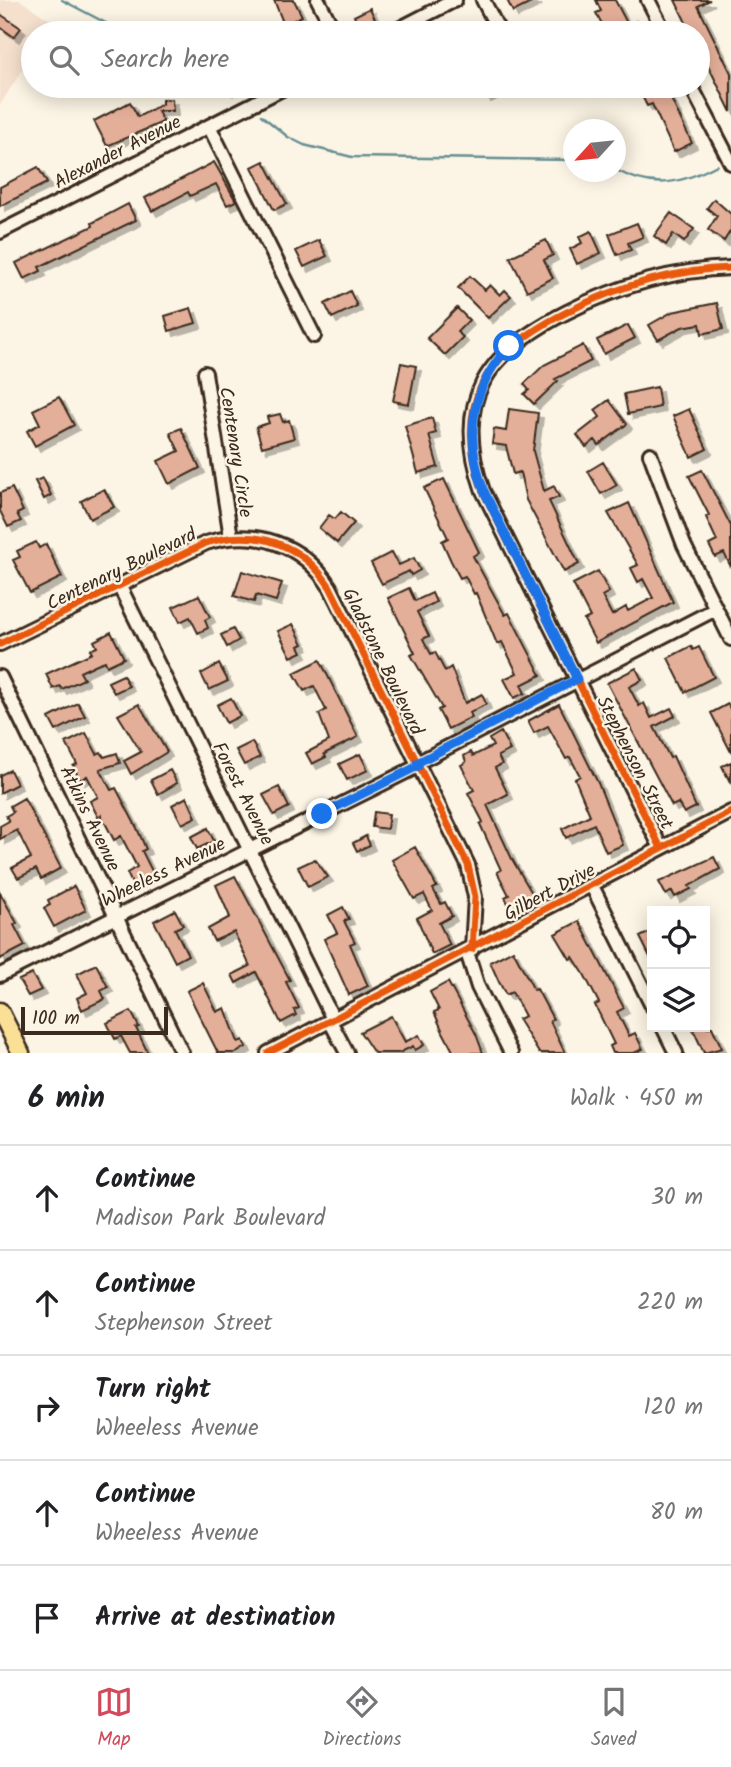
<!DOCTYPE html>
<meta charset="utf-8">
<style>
:root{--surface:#fff;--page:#f2f2f2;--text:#202124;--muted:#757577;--line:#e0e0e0;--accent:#d1495b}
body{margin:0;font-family:Kalam,sans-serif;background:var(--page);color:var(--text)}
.controls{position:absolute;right:21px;bottom:21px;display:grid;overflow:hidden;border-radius:0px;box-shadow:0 4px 18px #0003}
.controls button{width:63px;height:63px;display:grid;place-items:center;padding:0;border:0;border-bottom:2px solid var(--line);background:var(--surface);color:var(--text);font:35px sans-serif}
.compass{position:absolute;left:563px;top:119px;width:63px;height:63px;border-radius:50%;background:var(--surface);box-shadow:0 4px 18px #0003;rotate:243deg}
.scale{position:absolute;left:21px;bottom:18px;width:147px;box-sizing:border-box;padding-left:7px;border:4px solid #3b2a1e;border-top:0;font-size:19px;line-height:24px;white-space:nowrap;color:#3b2a1e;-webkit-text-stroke:5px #fcf5e5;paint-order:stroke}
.stop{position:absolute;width:21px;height:21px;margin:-16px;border:5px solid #1a73e8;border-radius:50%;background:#fff}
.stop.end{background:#1a73e8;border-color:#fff;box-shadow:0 2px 7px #0008}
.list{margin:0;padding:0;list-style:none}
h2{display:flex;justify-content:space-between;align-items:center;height:91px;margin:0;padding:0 28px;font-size:30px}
h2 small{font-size:23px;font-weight:400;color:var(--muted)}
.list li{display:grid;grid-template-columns:46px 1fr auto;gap:21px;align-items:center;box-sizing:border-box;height:105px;padding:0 28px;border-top:2px solid var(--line)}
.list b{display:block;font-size:26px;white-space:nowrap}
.list p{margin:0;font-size:23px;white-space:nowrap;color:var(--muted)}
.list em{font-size:23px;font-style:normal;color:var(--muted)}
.icon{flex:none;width:38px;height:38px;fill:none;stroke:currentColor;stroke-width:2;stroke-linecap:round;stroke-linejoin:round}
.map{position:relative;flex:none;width:731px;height:1053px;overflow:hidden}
.search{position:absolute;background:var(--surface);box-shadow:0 4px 18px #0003;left:21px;right:21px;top:21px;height:77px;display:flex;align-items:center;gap:18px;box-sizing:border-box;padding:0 24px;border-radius:38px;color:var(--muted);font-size:26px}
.sheet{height:616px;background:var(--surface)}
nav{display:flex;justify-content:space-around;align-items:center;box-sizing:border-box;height:98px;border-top:2px solid var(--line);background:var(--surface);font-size:19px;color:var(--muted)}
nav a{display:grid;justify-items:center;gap:4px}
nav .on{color:var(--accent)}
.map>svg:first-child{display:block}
.built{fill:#f5e0ce}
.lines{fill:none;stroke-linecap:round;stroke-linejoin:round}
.stream{stroke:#668e92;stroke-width:2.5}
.building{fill:#e4af99;stroke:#3b2a1e;stroke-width:2;filter:url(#shadow)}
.minor-casing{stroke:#3b2a1e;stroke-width:18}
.major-casing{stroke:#3b2a1e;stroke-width:21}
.minor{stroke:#fcf5e5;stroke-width:12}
.major{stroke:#fadf96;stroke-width:16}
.cycleway-casing{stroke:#fcf5e5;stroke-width:11}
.cycleway{stroke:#e8590c;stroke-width:7}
.route{stroke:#1a73e8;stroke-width:9}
.labels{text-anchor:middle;stroke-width:5;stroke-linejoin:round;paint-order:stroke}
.street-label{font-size:19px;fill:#3b2a1e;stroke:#fcf5e5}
</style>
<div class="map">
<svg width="731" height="1053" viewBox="0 0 731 1053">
<defs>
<filter id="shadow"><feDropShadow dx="5" dy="5" stdDeviation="0" flood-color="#0004"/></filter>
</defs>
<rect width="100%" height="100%" fill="#fcf5e5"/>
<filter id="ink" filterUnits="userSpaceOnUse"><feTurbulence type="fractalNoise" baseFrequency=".0143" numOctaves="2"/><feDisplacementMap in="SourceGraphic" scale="14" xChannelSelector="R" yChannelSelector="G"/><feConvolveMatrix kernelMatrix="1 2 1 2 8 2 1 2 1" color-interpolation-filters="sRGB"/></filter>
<g filter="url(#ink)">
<path class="built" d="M0,0H20L53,22L46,33H33V53L0,105Z"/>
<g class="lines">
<path class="stream" d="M62,0L125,33
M219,86L233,95
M261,115L288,137L304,145L352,157L574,160
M616,170C653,190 681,184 717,165"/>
</g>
<path class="building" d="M274,0H294L302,16L284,25Z
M507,0H537L513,12Z
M596,0H615L628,25L636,21L642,33H607L596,13L601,11Z
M675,0H710L698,6L731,73V112L698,45V33H691Z
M370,8L377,23L361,31L354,16Z
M0,14L21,28L14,37L0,27Z
M490,86H508L486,97L483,90Z
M658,86H665L692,143L674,152L652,104L647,106L641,94Z
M172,99L173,111H158L163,122L107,146L94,121L130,102L138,117L162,104V100Z
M264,161L287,204L274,210L252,167Z
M214,162L236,201L227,205L216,184L190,196L188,192L152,211L145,198Z
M38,167L47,183L0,206V187Z
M714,199L731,214V230L724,241L708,230L717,216L707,208Z
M128,204L136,220L39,267L41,271L24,279L16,263L93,226L92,223Z
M671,213L694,229L684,242L673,234L666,245L654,236Z
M637,223L643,237L628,243L631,250L617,255L609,234Z
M591,231L601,253L577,264L570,249L582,243L579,237Z
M319,240L327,256L304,267L296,251Z
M546,240L553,255L544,260L553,278L527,291L510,257Z
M470,276L485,290L490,285L500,295L505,290L511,296L488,318L458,288Z
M350,291L357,306L332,318L325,304Z
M717,303L723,329L702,334L700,324L682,327L658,340L649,325L672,312Z
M191,308L196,323L169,331L165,316Z
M457,308L469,320L457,332L463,337L445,355L427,338Z
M628,325L635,338L604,354L597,340Z
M583,345L591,361L555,379L558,381L534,404L524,394L529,390L524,384L544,365Z
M401,363L416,366L409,404L393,401Z
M657,387L660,407L628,414L624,394Z
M59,397L74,425L35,446L27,431L40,424L33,410Z
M609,400L627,424L599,445L595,440L586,447L577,435L600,417L595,410Z
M509,409L538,413L533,451L544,491L554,486L559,497L549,501L579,564L564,572L526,500L520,472L513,474L506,446L492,444L494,429L506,431Z
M689,409L707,449L691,457L673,416Z
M280,414L283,422L289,420L294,438L262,447L256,427L269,423L267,417Z
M432,418L436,433L429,435L438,467L418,473L405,426Z
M181,428L200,468L169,484L158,461L179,451L170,433Z
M603,462L617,485L601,494L588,471Z
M702,470L731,526V567L724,553L715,557L709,545L717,541L706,517L709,515L689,476Z
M43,478L51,495L44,499L35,481Z
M444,479L479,552L473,556L505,615L509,613L541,675L521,685L525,693L514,698L504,679L517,673L502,642L497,644L476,593L474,594L465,576L460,578L451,561L442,541L448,538L424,488Z
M12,488L23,511L17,514L21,521L8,527L0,511V493Z
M104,489L114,507L90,519L81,501Z
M629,503L673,602L596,643L584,620L590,617L573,584L598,571L609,592L602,596L612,615L626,607L628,611L653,598L643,579L638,582L631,568L638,565L608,513Z
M341,512L354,523L337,543L319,528L329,515L335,519Z
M36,542L39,548L46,544L62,577L30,593L13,560L20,557L17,551Z
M392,552L399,565L414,558L420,570L411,575L409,571L382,584L371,563Z
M242,571L282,583L276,601L256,595L254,602L234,596Z
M409,588L415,601L432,593L436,602L417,612L429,636L423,639L431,654L435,652L445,671L451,667L465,703L482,694L486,704L470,713L472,717L448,729L438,710L442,708L411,655L415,653L388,598Z
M199,595L210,617L205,620L208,628L198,633L190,617L180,622L173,607Z
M293,624L303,644L299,646L302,652L291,657L278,631Z
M233,629L239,640L227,647L221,635Z
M111,632L124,658L107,666L105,661L97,664L80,672L84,679L62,689L60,686L53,689L46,674L92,653L90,650L97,647L94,641Z
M691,646L693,650L699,647L714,677L685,692L668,658Z
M320,660L358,737L324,754L326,757L312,764L306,753L329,741L319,714L326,710L314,686L304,691L294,673Z
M219,664L228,681L209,690L201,674Z
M636,668L642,680L629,687L639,706L644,703L651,718L671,708L675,716L654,727L670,758L673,756L696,807L684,813L678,803L672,806L607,683Z
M123,675L129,686L114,693L108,682Z
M231,698L240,716L226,723L217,705Z
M78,703L85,716L56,731L49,718Z
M139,704L167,752L131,774L124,761L141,752L118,715Z
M559,704L598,783L623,845L606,852L594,824L566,838L562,829L590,815L575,779L580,776L570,757L566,759L548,726L534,733L528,721Z
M728,704L731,711V752L711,713Z
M501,732L510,750L498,756L502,764L495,768L508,794L487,805L512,859L535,898L511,910L505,897L509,895L497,872L501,870L480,824L483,822L468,793L474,790L461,765L466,762L464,756L471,752L473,756L493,746L489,739Z
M86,733L97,754L101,752L104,757L117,753L120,763L100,769L111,790L116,788L137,828L146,849L142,851L154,875L133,886L127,873L137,867L121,836L114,840L101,815L98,817L90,801L98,797L87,776L80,780L73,766L77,764L66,743Z
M252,742L260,757L244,765L236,750Z
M360,754L368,770L347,780L339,764Z
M731,762V784L722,766Z
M10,770L17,784L0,793V775Z
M170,770L177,783L158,794L151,780Z
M279,787L289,807L274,815L263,795Z
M187,797L196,817L182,824L172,805Z
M24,798L61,868L41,879L36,869L18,878L12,868L31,858L17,830L0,839V826L9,821L6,816L13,812L10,806Z
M374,812L389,814L387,829L372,827Z
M208,828L214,841L197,849L191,837Z
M366,836L370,845L357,851L353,843Z
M415,847L437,887L433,889L441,904L445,902L452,916L439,923L450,945L432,954L417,918L432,910L424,894L414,899L392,860Z
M714,857L720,869L689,886L691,889L675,897L672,891L666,895L659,882Z
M315,859L328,877L308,887L298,867Z
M235,876L290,980L286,982L299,1008L294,1010L296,1015L281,1023L256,972L236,983L232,975L250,966L234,932L214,941L208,929L230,917L216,885Z
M74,886L86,910L54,927L44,908L50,905L48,900Z
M0,893L17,923L14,925L25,946L0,959Z
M343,907L349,919L344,921L355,942L350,944L368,986L349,995L324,939L337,933L328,915Z
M175,910L183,925L175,929L188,955L175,962L154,921Z
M579,921L624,1008L617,1012L629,1036L635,1033L643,1049L634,1053H613L610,1046L614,1044L595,1005L599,1003L584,974L573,957L570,959L555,934Z
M652,931V961L640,937Z
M513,950L534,990L537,989L553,1019L550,1021L565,1053H539L518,1019L525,1016L512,992L506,995L499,982L490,962Z
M96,964L108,987L101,991L105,999L82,1010L77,998L87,993L77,974Z
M32,974L41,990L28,996L19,980Z
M448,982L476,1034L483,1053H454L443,1032L434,1012L439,1010L430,992Z
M203,983L217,1012L225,1008L238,1042L243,1040L246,1047L236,1053H218L187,991Z
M131,1011L139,1027L136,1028L148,1053H130L121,1036L115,1039L107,1023Z
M391,1016L405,1042L419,1035L424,1045L415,1050L413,1046L399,1053H374L360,1032Z
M692,1027H712L722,1048L704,1053Z"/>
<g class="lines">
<g class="minor-casing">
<path id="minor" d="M318,0L335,33
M483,0L500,33
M648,0L665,33
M391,33L455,0
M691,86L731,163
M209,126L314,336
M0,232L288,86
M205,373L231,537
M650,454L684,545L731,639
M119,585L333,1019
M0,644L206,543C255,528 302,543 330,587L468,865L475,897L472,949
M0,677L182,1053
M417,763L716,609
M661,848L483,491C451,400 487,352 567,312C618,286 674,270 731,268
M592,886L652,1006
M467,952L478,987L511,1053
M0,975L418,766
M330,1021L347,1053
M663,1027L676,1053
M268,1053L731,812"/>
</g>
<g class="major-casing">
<path id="major" d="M0,1011L21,1053"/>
</g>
<use href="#minor" class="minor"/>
<use href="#major" class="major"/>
<g class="cycleway-casing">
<path id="cycleway" d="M0,644L206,543C255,528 302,543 330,587L468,865L475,897L472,949
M661,848L483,491C451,400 487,352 567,312C618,286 674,270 731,268
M268,1053L731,812"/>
</g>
<use href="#cycleway" class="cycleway"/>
</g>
</g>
<g class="lines" filter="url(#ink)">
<path class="route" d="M322,814L418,766L417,763L577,679L484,491C464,438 470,389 509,346"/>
</g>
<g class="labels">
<g class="street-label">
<text transform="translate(117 151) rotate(-27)" y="7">Alexander Avenue</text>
<text transform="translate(237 452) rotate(81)" y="7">Centenary Circle</text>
<text transform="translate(121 568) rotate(-26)" y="7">Centenary Boulevard</text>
<text transform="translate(384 661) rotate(64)" y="7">Gladstone Boulevard</text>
<text transform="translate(636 762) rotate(63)" y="7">Stephenson Street</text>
<text transform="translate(244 793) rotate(63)" y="7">Forest Avenue</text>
<text transform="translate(91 818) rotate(64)" y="7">Atkins Avenue</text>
<text transform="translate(163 871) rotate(-26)" y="7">Wheeless Avenue</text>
<text transform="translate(549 891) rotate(-28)" y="7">Gilbert Drive</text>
</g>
</g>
</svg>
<div class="controls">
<button><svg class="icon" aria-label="locate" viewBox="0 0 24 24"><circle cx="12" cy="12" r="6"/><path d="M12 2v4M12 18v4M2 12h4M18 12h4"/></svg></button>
<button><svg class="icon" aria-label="layers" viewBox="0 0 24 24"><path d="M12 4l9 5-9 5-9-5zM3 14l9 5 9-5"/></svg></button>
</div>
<svg class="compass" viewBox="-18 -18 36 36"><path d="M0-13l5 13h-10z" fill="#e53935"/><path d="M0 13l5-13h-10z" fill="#757577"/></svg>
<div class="scale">100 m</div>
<div class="stop" style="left:509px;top:346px"></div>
<div class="stop end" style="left:322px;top:814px"></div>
<div class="search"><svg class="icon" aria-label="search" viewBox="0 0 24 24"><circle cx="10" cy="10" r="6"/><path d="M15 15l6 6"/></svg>Search here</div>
</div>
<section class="sheet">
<h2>6 min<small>Walk · 450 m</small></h2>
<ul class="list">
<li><svg class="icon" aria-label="ahead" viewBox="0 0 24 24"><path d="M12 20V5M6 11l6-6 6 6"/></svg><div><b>Continue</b><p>Madison Park Boulevard</p></div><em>30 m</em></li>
<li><svg class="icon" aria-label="ahead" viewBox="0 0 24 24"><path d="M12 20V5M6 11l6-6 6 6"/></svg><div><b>Continue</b><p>Stephenson Street</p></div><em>220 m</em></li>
<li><svg class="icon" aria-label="right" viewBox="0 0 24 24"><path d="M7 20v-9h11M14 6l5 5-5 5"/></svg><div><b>Turn right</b><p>Wheeless Avenue</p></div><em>120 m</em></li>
<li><svg class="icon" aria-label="ahead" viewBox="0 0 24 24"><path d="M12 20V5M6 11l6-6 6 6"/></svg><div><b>Continue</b><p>Wheeless Avenue</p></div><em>80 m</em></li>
<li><svg class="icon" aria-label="arrive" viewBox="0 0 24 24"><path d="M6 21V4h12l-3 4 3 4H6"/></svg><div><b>Arrive at destination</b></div></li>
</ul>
</section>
<nav>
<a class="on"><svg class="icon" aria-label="map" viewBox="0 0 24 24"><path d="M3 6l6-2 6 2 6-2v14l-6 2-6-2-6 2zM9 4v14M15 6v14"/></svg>Map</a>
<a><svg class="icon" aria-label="directions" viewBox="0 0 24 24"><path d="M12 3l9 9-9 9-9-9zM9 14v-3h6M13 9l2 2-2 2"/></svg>Directions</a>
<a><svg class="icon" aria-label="saved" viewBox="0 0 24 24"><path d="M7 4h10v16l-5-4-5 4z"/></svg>Saved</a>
</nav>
